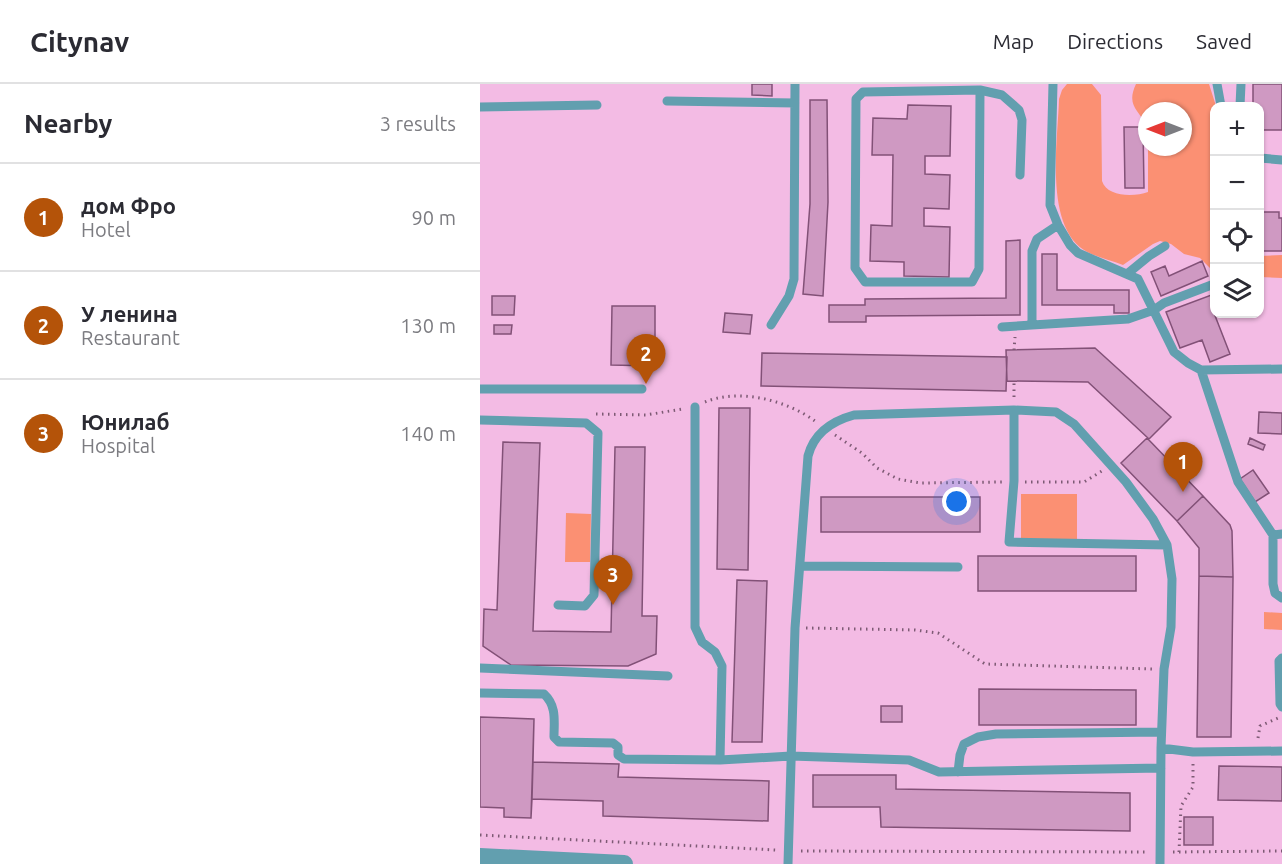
<!DOCTYPE html>
<meta charset="utf-8">
<style>
:root{--surface:#fff;--page:#f2f2f3;--text:#2b2b33;--muted:#7c7c81;--line:#e1e1e2;--accent:#b45309}
body{margin:0;font-family:Ubuntu,sans-serif;background:var(--page);color:var(--text)}
.controls{position:absolute;right:18px;top:18px;display:grid;overflow:hidden;border-radius:12px;box-shadow:0 2px 4px #0004}
.controls button{width:54px;height:54px;display:grid;place-items:center;padding:0;border:0;border-bottom:2px solid var(--line);background:var(--surface);color:var(--text);font:30px sans-serif}
.compass{position:absolute;left:658px;top:18px;width:54px;height:54px;border-radius:50%;background:var(--surface);box-shadow:0 2px 4px #0004;rotate:270deg}
.you{position:absolute;left:477px;top:418px;width:21px;height:21px;margin:-15px;border:4px solid #fff;border-radius:50%;background:#1a73e8;box-shadow:0 0 0 9px #1a73e833}
.badge{display:grid;place-items:center;width:39px;height:39px;border-radius:50%;background:var(--accent);color:#fff;font-size:20px;font-weight:700}
.pin{position:absolute;translate:-50% -50px;filter:drop-shadow(0 2px 3px #0008)}
.pin::after{content:'';position:absolute;top:32px;width:21px;height:18px;background:inherit;clip-path:polygon(0 0,100% 0,50% 100%)}
.list{margin:0;padding:0;list-style:none}
h2{display:flex;justify-content:space-between;align-items:center;height:78px;margin:0;padding:0 24px;font-size:26px}
h2 small{font-size:20px;font-weight:400;color:var(--muted)}
.list li{display:grid;grid-template-columns:39px 1fr auto;gap:18px;align-items:center;box-sizing:border-box;height:108px;padding:0 24px;border-top:2px solid var(--line)}
.list b{display:block;font-size:22px;white-space:nowrap}
.list p{margin:0;font-size:20px;white-space:nowrap;color:var(--muted)}
.list em{font-size:20px;font-style:normal;color:var(--muted)}
.icon{flex:none;width:33px;height:33px;fill:none;stroke:currentColor;stroke-width:2;stroke-linecap:round;stroke-linejoin:round}
.map{position:relative;flex:none;width:802px;height:780px;overflow:hidden}
header{display:flex;align-items:center;gap:36px;box-sizing:border-box;height:84px;padding:0 30px;background:var(--surface);border-bottom:2px solid var(--line)}
header strong{font-size:28px}
nav{display:flex;gap:33px;margin-inline-start:auto;font-size:21px}
main{display:flex}
aside{flex:1;background:var(--surface)}
.map>svg:first-child{display:block}
.green{fill:#fb9073}
.building{fill:#cf99c2;stroke:#825177;stroke-width:1.5}
.lines{fill:none;stroke-linecap:round;stroke-linejoin:round}
.path{stroke:#7d5a74;stroke-width:3;stroke-dasharray:1.5 4.5;stroke-linecap:butt}
.service{stroke:#629faf;stroke-width:9}
.minor{stroke:#629faf;stroke-width:18}
</style>
<header>
<strong>Citynav</strong>
<nav><a>Map</a><a>Directions</a><a>Saved</a></nav>
</header>
<main>
<aside>
<h2>Nearby<small>3 results</small></h2>
<ul class="list">
<li><span class="badge">1</span><div><b>дом Фро</b><p>Hotel</p></div><em>90 m</em></li>
<li><span class="badge">2</span><div><b>У ленина</b><p>Restaurant</p></div><em>130 m</em></li>
<li><span class="badge">3</span><div><b>Юнилаб</b><p>Hospital</p></div><em>140 m</em></li>
</ul>
</aside>
<div class="map">
<svg width="802" height="780" viewBox="0 0 802 780">
<rect width="100%" height="100%" fill="#f3bbe4"/>
<path class="green" d="M587,0H612L621,11L622,97C627,113 654,113 668,108V63H703V27H667V41C658,26 646,21 656,0H729L736,22H734V188L720,174L704,170L691,160L680,157L673,160L643,181C631,176 615,173 604,166C564,140 578,56 579,15L582,6Z
M802,171V194L780,193V172Z
M541,410H597V455H541Z
M86,429L111,430L110,478H85Z
M784,528L802,529V546L784,545Z"/>
<path class="building" d="M272,0H292V12L272,11Z
M773,0H802V46H780V22H773Z
M330,16H347L348,118L343,212L323,210L330,120Z
M428,21L471,22L470,72H445V90L470,91L469,125L444,124V142L470,143L469,193L424,192V178L390,177L391,141L412,142L413,71H392L393,34L427,35Z
M644,43H663L664,104H645Z
M783,128H799V134H802V167H780V134H783Z
M540,156V231L386,232V238H349V221H385V215L526,214V157Z
M562,170H577V206H649V229H634V221H562Z
M722,177L728,192L681,212L671,188L685,182L689,192Z
M734,210V229L750,270L730,278L722,256L700,264L686,228Z
M12,212H35L34,231H12Z
M132,222H175V282L131,281Z
M245,229L272,231L270,250L243,248Z
M14,241H32L31,250H14Z
M615,264L691,333L669,355L608,298L527,297L526,266Z
M282,269L527,273L526,307L281,302Z
M239,324H270L268,486L237,485Z
M779,328L802,329V350L778,349Z
M667,354L723,412L697,437L641,379Z
M770,354L785,361L783,366L768,360Z
M23,358L60,359L53,547L131,548L135,363H165L162,532H177L176,570L148,582L31,581L3,562L4,525L17,526Z
M773,386L789,409L775,418L760,395Z
M723,412L750,441L752,447L753,493L719,492V464L697,437Z
M341,413H500V448H341Z
M498,472H656V507H498Z
M719,492L753,493L751,653H717Z
M257,496L287,497L282,658H252Z
M499,605L656,606V641H499Z
M401,622H422V638H401Z
M0,633L54,635L53,678L139,680L138,693L289,697L288,737L123,732V717L52,715L51,734L24,733V724L0,723Z
M0,633L54,635L51,734L24,733V724L0,723Z
M53,678L139,680L138,693L289,697L288,737L123,732V717L52,715Z
M739,682L802,683V717L738,716Z
M333,691H416V705L650,709V747L401,743L400,723H333Z
M704,733H733V761H704Z"/>
<g class="lines">
<path class="path" d="M534,266L535,253
M534,313V297
M225,318C259,304 306,316 335,337
M116,330L166,331L202,325
M355,351L382,369L397,384L418,395L440,399L523,398
M545,398H604L622,387
M326,544L435,546L458,549L505,580L672,585
M778,654L780,642L798,634
M0,751L296,766
M321,767L668,768
M693,768L802,767
M699,768L701,722L713,703V680"/>
<path class="service" d="M573,0L570,121L578,141L590,161L598,169L658,195L694,268L708,279L721,286L802,285
M737,0L741,22
M500,6L499,185L492,198H385L375,184L376,15L383,8Z
M500,6L522,11L539,26L542,36L540,91
M187,17L315,19
M760,22L761,0
M0,23L117,21
M780,74L802,76
M647,190L669,172L685,162
M552,240V167L557,155L578,141
M291,241L309,212L314,195L315,0
M522,243L648,235L674,226L684,219L734,200
M721,286L758,398L793,451
M0,305H162
M215,323V543L222,558L235,568L242,582L240,676
M534,326V397L529,458L687,461
M0,336L106,339L118,349L114,511L105,522L78,521
M802,450L793,451V500L795,509L802,514
M320,482L478,483
M802,574L799,577L800,620L802,623
M0,584L188,592
M0,609L64,610C77,622 74,637 74,653L79,658L133,659L138,663V671L144,675L240,676L311,672L429,676L459,688L681,684
M681,664L713,668L802,667
M478,688L480,671L484,660L498,653L516,650L681,648
M308,780L315,544L328,372C334,349 352,337 374,331L534,326L576,328L594,340L646,398L673,435L687,461L692,495L691,543L684,585L681,664L680,780"/>
<path class="minor" d="M0,773L144,780"/>
</g>
</svg>
<div class="controls">
<button>+</button>
<button>−</button>
<button><svg class="icon" aria-label="locate" viewBox="0 0 24 24"><circle cx="12" cy="12" r="6"/><path d="M12 2v4M12 18v4M2 12h4M18 12h4"/></svg></button>
<button><svg class="icon" aria-label="layers" viewBox="0 0 24 24"><path d="M12 4l9 5-9 5-9-5zM3 14l9 5 9-5"/></svg></button>
</div>
<svg class="compass" viewBox="-18 -18 36 36"><path d="M0-13l5 13h-10z" fill="#e53935"/><path d="M0 13l5-13h-10z" fill="#7c7c81"/></svg>
<div class="you"></div>
<div class="pin badge" style="left:703px;top:408px">1</div>
<div class="pin badge" style="left:166px;top:300px">2</div>
<div class="pin badge" style="left:133px;top:521px">3</div>
</div>
</main>
